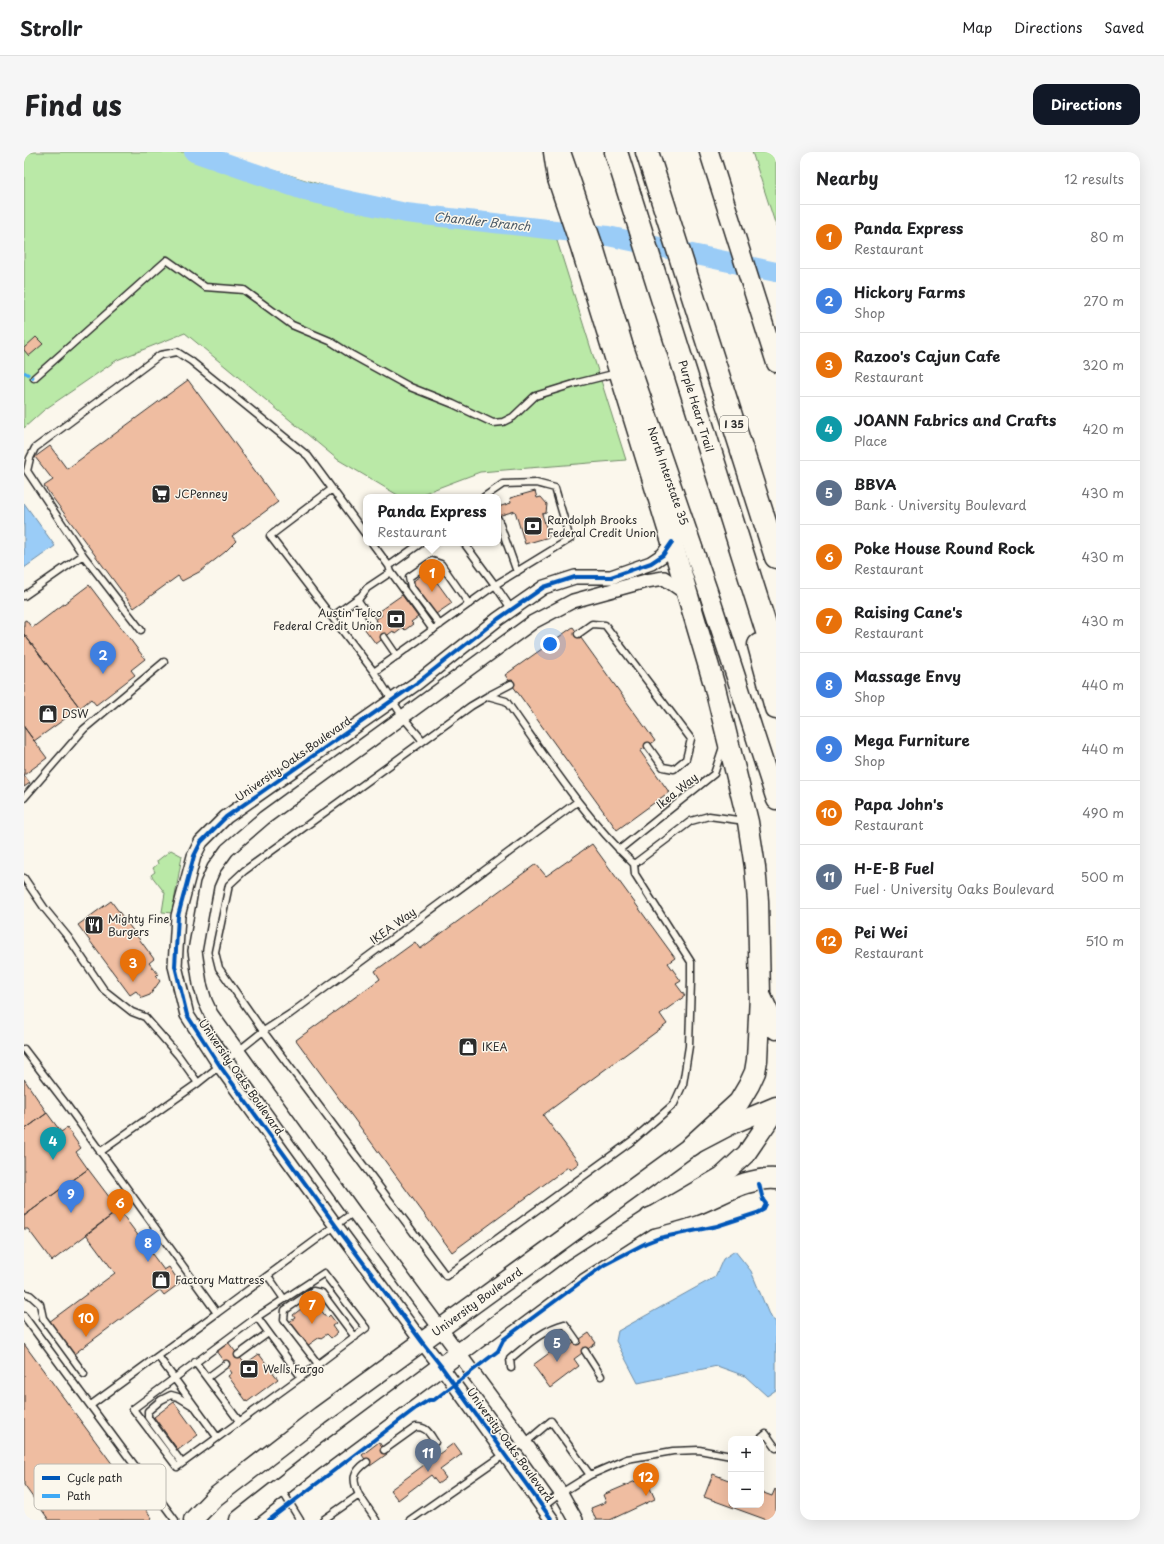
<!DOCTYPE html>
<meta charset="utf-8">
<style>
:root{--surface:#fff;--page:#f6f6f6;--text:#202124;--muted:#757577;--line:#e0e0e0;--accent:#111827}
body{margin:0;font-family:"Playpen Sans",sans-serif;background:var(--page);color:var(--text)}
.controls{position:absolute;right:12px;bottom:12px;display:grid;overflow:hidden;border-radius:8px;box-shadow:0 4px 16px #0002}
.controls button{width:36px;height:36px;display:grid;place-items:center;padding:0;border:0;border-bottom:1px solid var(--line);background:var(--surface);color:var(--text);font:20px sans-serif}
.you{position:absolute;left:526px;top:492px;width:14px;height:14px;margin:-10px;border:3px solid #fff;border-radius:50%;background:#1a73e8;box-shadow:0 0 0 6px #1a73e833}
.badge{display:grid;place-items:center;width:26px;height:26px;border-radius:50%;background:var(--accent);color:#fff;font-size:13px;font-weight:700}
.pin{position:absolute;translate:-50% -33px;filter:drop-shadow(0 1px 2px #0008)}
.pin::after{content:'';position:absolute;top:21px;width:14px;height:12px;background:inherit;clip-path:polygon(0 0,100% 0,50% 100%)}
.popup{position:absolute;left:339px;top:342px;width:138px;height:52px;box-sizing:border-box;display:grid;place-content:center;border-radius:8px;background:var(--surface);filter:drop-shadow(0 1px 3px #0005);font-size:13px;white-space:nowrap;color:var(--muted)}
.popup b{font-size:15px;color:var(--text)}
.popup::after{content:'';position:absolute;left:50%;top:100%;margin-left:-8px;border:8px solid transparent;border-top-color:var(--surface)}
.list{margin:0;padding:0;list-style:none}
h2{display:flex;justify-content:space-between;align-items:center;height:52px;margin:0;padding:0 16px;font-size:17px}
h2 small{font-size:13px;font-weight:400;color:var(--muted)}
.list li{display:grid;grid-template-columns:26px 1fr auto;gap:12px;align-items:center;box-sizing:border-box;height:64px;padding:0 16px;border-top:1px solid var(--line)}
.list b{display:block;font-size:15px;white-space:nowrap}
.list p{margin:0;font-size:13px;white-space:nowrap;color:var(--muted)}
.list em{font-size:13px;font-style:normal;color:var(--muted)}
.map{position:relative;flex:none;width:752px;height:1368px;overflow:hidden;border-radius:12px}
header{display:flex;align-items:center;gap:24px;box-sizing:border-box;height:56px;padding:0 20px;background:var(--surface);border-bottom:1px solid var(--line)}
header strong{font-size:19px}
nav{display:flex;gap:22px;margin-inline-start:auto;font-size:14px}
.intro{display:flex;align-items:center;justify-content:space-between;box-sizing:border-box;height:96px;padding:0 24px}
h1{margin:0;font-size:28px}
.button{padding:10px 18px;border-radius:12px;background:var(--accent);color:#fff;font-size:14px;font-weight:700}
main{display:flex;gap:24px;padding:0 24px}
aside{flex:1;background:var(--surface);border-radius:12px;box-shadow:0 4px 16px #0002}
.map>svg:first-child{display:block}
.green{fill:#bae9a7;stroke:#728a69}
.water{fill:#9accf7;stroke:#6e8ca5}
.lines{fill:none;stroke-linecap:round;stroke-linejoin:round}
.river{stroke:#9accf7;stroke-width:20}
.building{fill:#efbda1;stroke:#2b2b2b}
.lane-casing{stroke:#2b2b2b;stroke-width:9}
.street-casing{stroke:#2b2b2b;stroke-width:16}
.secondary-casing{stroke:#2b2b2b;stroke-width:21}
.primary-casing{stroke:#2b2b2b;stroke-width:23}
.highway-casing{stroke:#2b2b2b;stroke-width:25}
.lane{stroke:#fbf7ec;stroke-width:6}
.street{stroke:#fbf7ec;stroke-width:13}
.secondary{stroke:#fbf7ec;stroke-width:18}
.primary{stroke:#fbf7ec;stroke-width:20}
.highway{stroke:#fbf7ec;stroke-width:22}
.quiet{stroke:#3fa9f5;stroke-width:3;stroke-dasharray:6 3;stroke-linecap:butt}
.cycleway-casing{stroke:#fbf7ec;stroke-width:6}
.cycleway{stroke:#0057b8;stroke-width:4}
.labels{text-anchor:middle;stroke-width:3;stroke-linejoin:round;paint-order:stroke}
.shield{fill:#fbf7ec;stroke:#696865;stroke-width:1}
.shield-label{font-size:10px;font-weight:bold;fill:#2b2b2b}
.street-label{font-size:11px;fill:#2b2b2b;stroke:#fbf7ec}
.poi-label{font-size:11px;fill:#2b2b2b;stroke:#fbf7ec;text-anchor:start}
.water-label{font-size:12px;font-style:italic;fill:#4c5b68;stroke:#fbf7ec}
.key{fill:#fbf7ec;stroke:#bdbab2;stroke-width:1}
.key-label{font-size:11px;fill:#2b2b2b}
</style>
<header>
<strong>Strollr</strong>
<nav><a>Map</a><a>Directions</a><a>Saved</a></nav>
</header>
<div class="intro"><h1>Find us</h1><a class="button">Directions</a></div>
<main>
<div class="map">
<svg width="752" height="1368" viewBox="0 0 752 1368">
<rect width="100%" height="100%" fill="#fbf7ec"/>
<filter id="ink" filterUnits="userSpaceOnUse"><feTurbulence type="fractalNoise" baseFrequency=".025" numOctaves="2"/><feDisplacementMap in="SourceGraphic" scale="8" xChannelSelector="R" yChannelSelector="G"/><feConvolveMatrix kernelMatrix="1 2 1 2 8 2 1 2 1" color-interpolation-filters="sRGB"/></filter>
<g filter="url(#ink)">
<path class="green" d="M0,0H191L359,52L529,76L602,308L456,320L390,345H377L313,307L161,181L93,208L20,258L0,276Z
M728,0H752V74Z
M147,698L158,704L148,761L138,760L141,741L127,723L131,720L129,716L134,712L133,709Z"/>
<path class="water" d="M0,351L31,394L0,416Z
M711,1099L727,1119L746,1165L752,1170V1238L743,1244L721,1224L693,1214L614,1231L592,1189L594,1179L691,1125L699,1107Z"/>
<g class="lines">
<path class="river" d="M170,0L285,40L382,61L584,84L752,120"/>
</g>
<path class="building" d="M12,185L19,192L5,204L0,198V196Z
M164,228L254,350L208,384L212,389L201,400L177,419L158,429L154,424L110,456L20,334L29,328L11,305L26,294L43,317Z
M511,339L513,346L517,345L523,352L522,361L518,362L525,385L501,392L491,359L474,364V355L487,351L486,346Z
M404,418L428,451L412,462L388,430Z
M65,433L121,507L107,518L111,523L72,553L67,547L56,556L0,482V469L2,468L8,476Z
M378,443L394,465L387,470L389,472L381,478L379,476L371,482L369,479L352,492L340,476L358,463L355,459Z
M549,475L631,589L616,599L645,640L593,678L481,523Z
M0,482L56,556L10,589L0,575Z
M0,575L23,606L0,623L6,631L0,635Z
M568,692L651,806L644,811L657,829L652,832L661,844L636,862L643,872L519,963L555,1011L546,1018L544,1015L428,1100L272,888L356,827L351,819L391,790L396,797L512,712L522,724Z
M87,749L130,807L125,811L134,822L132,824L136,829L126,843L118,846L112,839L106,843L54,773Z
M0,927L23,961L0,978Z
M23,961L37,980L43,976L57,996L52,1000L64,1017L0,1064V978Z
M64,1017L95,1058L28,1109L4,1077H0V1064Z
M95,1058L140,1118L145,1115L156,1131L140,1143L136,1138L50,1202L25,1170L91,1121L62,1082Z
M293,1153L303,1166L306,1163L312,1171L308,1174L313,1181L307,1186L303,1182L297,1186L296,1185L283,1194L265,1170L271,1166L269,1163L277,1157L281,1162Z
M565,1181L572,1191L550,1207L555,1214L526,1236L509,1213L543,1188L547,1193Z
M204,1190L221,1212L235,1202L254,1227L223,1250L204,1224L208,1221L192,1199Z
M0,1192L128,1366L125,1368H25L0,1333Z
M150,1250L174,1283L154,1298L130,1265Z
M355,1290L363,1302L346,1314L338,1303Z
M430,1291L438,1302L416,1318L422,1326L414,1332L407,1323L374,1348L366,1338Z
M689,1322L707,1329V1353H737V1340L748,1344L751,1337L752,1338V1368H743L680,1345Z
M621,1325L631,1347L586,1368H572L567,1356L582,1350L579,1343Z"/>
<g class="lines">
<g class="lane-casing">
<path id="lane" d="M10,226L143,108L181,135L220,138L268,173L306,189L328,203L386,235L429,252L469,271L479,270L489,265L511,244L553,231L593,221
M308,337L246,384L350,520
M460,345L479,332L512,331L531,336L546,387L471,433L488,458
M474,367L493,420
M348,391L365,414L397,391
M59,403L117,478
M365,414L367,420L409,478
M0,444L59,403L3,319L6,306L11,296L136,203L153,200L167,209L284,304L342,383
M333,447L349,470
M308,465L337,444L343,436L367,420
M416,473L387,435L385,425L408,409L417,412L445,452
M554,482L568,472L581,473L667,587L662,607L650,617L639,615L624,594
M360,485L373,504
M464,544L487,532
M399,589L220,719L205,733L191,800L195,816L239,879L422,1124L609,988L650,952L659,932L665,894L667,829V810L611,722L610,712C559,664 522,605 482,549L464,544L447,554L399,589L379,565L350,520L471,433L440,391
M0,646L60,577L140,510
M595,698L690,622L699,595
M610,712L667,669L685,664L721,669
M0,726L21,757L44,785L80,838L108,860L121,865L154,903L174,931
M0,897L39,948L193,1161L330,1060
M76,1000L174,931L238,880L266,862L553,650
M300,1121L342,1176L277,1225L153,1315L109,1257L233,1165Z
M244,1124L260,1147
M0,1141L6,1143L16,1152L19,1166L60,1222
M193,1161L134,1204L193,1285
M0,1164L151,1368
M233,1165L277,1225
M561,1199L577,1224
M214,1203L244,1181
M171,1210L215,1269
M294,1212L260,1168L261,1158L289,1139L298,1141L331,1185
M487,1216L486,1207C503,1193 520,1177 541,1172L553,1189
M183,1226L202,1212
M67,1253L134,1204
M463,1277C466,1277 471,1276 474,1277C482,1279 483,1292 493,1295L501,1291L527,1269L566,1323
M736,1287L742,1282L752,1296
M360,1298L392,1275C403,1275 405,1281 411,1290
M158,1311L124,1265V1259L137,1248L147,1243L154,1245L169,1254
M257,1337L276,1368
M335,1343C328,1327 328,1321 343,1310
M519,1355L537,1341L566,1323L603,1307L649,1299L675,1298L707,1304
M299,1368L335,1343L352,1368
M386,1368L481,1302"/>
</g>
<g class="street-casing">
<path id="street" d="M528,1368L417,1214L398,1190L312,1074L196,914L163,863L151,814L154,764L170,704L177,690L202,665L393,531L474,467L520,435L551,425H587L627,411L639,403L648,390
M552,1368L537,1341L501,1291L330,1060L187,862L181,849L176,832L171,799L183,732L190,716L203,698L240,666L509,470L549,449L622,429L640,426L663,442"/>
</g>
<g class="secondary-casing">
<path id="secondary" d="M537,0L571,98L600,195L684,439L752,648
M685,0L752,211
M169,1368L191,1345L296,1264L667,994L709,972L752,954
M215,1368L290,1309L550,1115L626,1066L698,1024L722,1002L752,958"/>
</g>
<g class="primary-casing">
<path id="primary" d="M530,0L534,27L557,95L648,390L690,532L724,670L731,715L734,749L736,843L733,908L731,920L725,933L715,950L667,994
M737,845L752,877
M626,1066C640,1062 654,1059 668,1054C696,1044 721,1025 752,1027"/>
</g>
<g class="highway-casing">
<path id="highway" d="M592,0L752,508
M623,0L752,405
M735,493L752,556"/>
</g>
<use href="#lane" class="lane"/>
<use href="#street" class="street"/>
<use href="#secondary" class="secondary"/>
<use href="#primary" class="primary"/>
<use href="#highway" class="highway"/>
<path class="quiet" d="M0,220L10,226"/>
<g class="cycleway-casing">
<path id="cycleway" d="M245,1368L392,1256L405,1248H410L474,1199L480,1187L580,1113L622,1091L635,1086L693,1074L733,1061L739,1058L742,1052L739,1048L735,1032
M528,1368L417,1214L398,1190L312,1074L196,914L163,863L151,814L154,764L170,704L177,690L202,665L393,531L474,467L520,435L551,425H587L627,411L639,403L648,390"/>
</g>
<use href="#cycleway" class="cycleway"/>
</g>
</g>
<defs>
<g id="supermarket-square" transform="scale(1)"><rect x="-9" y="-9" width="18" height="18" rx="4" fill="#2b2b2b" stroke="#fbf7ec"/><path d="M-6-5.5h2.5l.6 2H6L4.5 2H-2.5L-4.4-4H-6ZM-1.5 3.2a1.3 1.3 0 1 0 .1 0ZM3 3.2a1.3 1.3 0 1 0 .1 0Z" fill="#fff"/></g>
<g id="bank-square" transform="scale(1)"><rect x="-9" y="-9" width="18" height="18" rx="4" fill="#2b2b2b" stroke="#fbf7ec"/><path d="M-6-4H6V4H-6ZM0-2.3a2.3 2.3 0 1 0 0 4.6a2.3 2.3 0 1 0 0-4.6Z" fill="#fff"/></g>
<g id="shop-square" transform="scale(1)"><rect x="-9" y="-9" width="18" height="18" rx="4" fill="#2b2b2b" stroke="#fbf7ec"/><path d="M-5-2.5h2.3a2.7 3.5 0 0 1 5.4 0H5L5.5 6h-11ZM-1.5-2.5h3a1.5 2.3 0 0 0-3 0Z" fill="#fff"/></g>
<g id="restaurant-square" transform="scale(1)"><rect x="-9" y="-9" width="18" height="18" rx="4" fill="#2b2b2b" stroke="#fbf7ec"/><path d="M-5-6h1v4h1v-4h1v4h1v-4h1v5L-1.5 .5V6h-2V.5L-5-1ZM5-6V6H3V1.5H1.5Q1.5-4 5-6Z" fill="#fff"/></g>
</defs>
<g fill-rule="evenodd">
<use href="#supermarket-square" x="137" y="342"/>
<use href="#bank-square" x="509" y="374"/>
<use href="#bank-square" x="372" y="467"/>
<use href="#shop-square" x="24" y="562"/>
<use href="#restaurant-square" x="70" y="773"/>
<use href="#shop-square" x="444" y="895"/>
<use href="#shop-square" x="137" y="1128"/>
<use href="#bank-square" x="225" y="1217"/>
</g>
<g class="labels">
<rect class="shield" x="696" y="264" width="28" height="16" rx="3"/>
<g class="shield-label">
<text x="710" y="276">I 35</text>
</g>
<g class="street-label">
<text transform="translate(672 254) rotate(73)" y="4">Purple Heart Trail</text>
<text transform="translate(644 324) rotate(71)" y="4">North Interstate 35</text>
<text transform="translate(269 607) rotate(-35)" y="4">University Oaks Boulevard</text>
<text transform="translate(653 639) rotate(-39)" y="4">Ikea Way</text>
<text transform="translate(369 774) rotate(-36)" y="4">IKEA Way</text>
<text transform="translate(217 925) rotate(55)" y="4">University Oaks Boulevard</text>
<text transform="translate(453 1150) rotate(-36)" y="4">University Boulevard</text>
<text transform="translate(486 1293) rotate(54)" y="4">University Oaks Boulevard</text>
</g>
<g class="poi-label">
<text x="151" y="346">JCPenney</text>
<text x="523" y="372">Randolph Brooks<tspan x="523" dy="13">Federal Credit Union</tspan></text>
<text x="358" y="465" text-anchor="end">Austin Telco<tspan x="358" dy="13">Federal Credit Union</tspan></text>
<text x="38" y="566">DSW</text>
<text x="84" y="771">Mighty Fine<tspan x="84" dy="13">Burgers</tspan></text>
<text x="458" y="899">IKEA</text>
<text x="151" y="1132">Factory Mattress</text>
<text x="239" y="1221">Wells Fargo</text>
</g>
<g class="water-label">
<text transform="translate(458 70) rotate(6)" y="4">Chandler Branch</text>
</g>
</g>
<rect x="10" y="1312" width="132" height="46" rx="6" class="key"/>
<rect x="18" y="1324" width="18" height="4" fill="#0057b8"/>
<rect x="18" y="1342" width="18" height="4" fill="#3fa9f5"/>
<g class="key-label">
<text x="43" y="1330">Cycle path</text>
<text x="43" y="1348">Path</text>
</g>
</svg>
<div class="controls">
<button>+</button>
<button>−</button>
</div>
<div class="you"></div>
<div class="pin badge" style="left:408px;top:440px;background:#e8710a">1</div>
<div class="popup"><b>Panda Express</b>Restaurant</div>
<div class="pin badge" style="left:79px;top:522px;background:#3f7fe0">2</div>
<div class="pin badge" style="left:109px;top:830px;background:#e8710a">3</div>
<div class="pin badge" style="left:29px;top:1008px;background:#0f9aa8">4</div>
<div class="pin badge" style="left:533px;top:1210px;background:#5c6f8a">5</div>
<div class="pin badge" style="left:96px;top:1070px;background:#e8710a">6</div>
<div class="pin badge" style="left:288px;top:1172px;background:#e8710a">7</div>
<div class="pin badge" style="left:124px;top:1110px;background:#3f7fe0">8</div>
<div class="pin badge" style="left:47px;top:1061px;background:#3f7fe0">9</div>
<div class="pin badge" style="left:62px;top:1185px;background:#e8710a">10</div>
<div class="pin badge" style="left:404px;top:1320px;background:#5c6f8a">11</div>
<div class="pin badge" style="left:622px;top:1344px;background:#e8710a">12</div>
</div>
<aside>
<h2>Nearby<small>12 results</small></h2>
<ul class="list">
<li><span class="badge" style="background:#e8710a">1</span><div><b>Panda Express</b><p>Restaurant</p></div><em>80 m</em></li>
<li><span class="badge" style="background:#3f7fe0">2</span><div><b>Hickory Farms</b><p>Shop</p></div><em>270 m</em></li>
<li><span class="badge" style="background:#e8710a">3</span><div><b>Razoo's Cajun Cafe</b><p>Restaurant</p></div><em>320 m</em></li>
<li><span class="badge" style="background:#0f9aa8">4</span><div><b>JOANN Fabrics and Crafts</b><p>Place</p></div><em>420 m</em></li>
<li><span class="badge" style="background:#5c6f8a">5</span><div><b>BBVA</b><p>Bank · University Boulevard</p></div><em>430 m</em></li>
<li><span class="badge" style="background:#e8710a">6</span><div><b>Poke House Round Rock</b><p>Restaurant</p></div><em>430 m</em></li>
<li><span class="badge" style="background:#e8710a">7</span><div><b>Raising Cane's</b><p>Restaurant</p></div><em>430 m</em></li>
<li><span class="badge" style="background:#3f7fe0">8</span><div><b>Massage Envy</b><p>Shop</p></div><em>440 m</em></li>
<li><span class="badge" style="background:#3f7fe0">9</span><div><b>Mega Furniture</b><p>Shop</p></div><em>440 m</em></li>
<li><span class="badge" style="background:#e8710a">10</span><div><b>Papa John's</b><p>Restaurant</p></div><em>490 m</em></li>
<li><span class="badge" style="background:#5c6f8a">11</span><div><b>H-E-B Fuel</b><p>Fuel · University Oaks Boulevard</p></div><em>500 m</em></li>
<li><span class="badge" style="background:#e8710a">12</span><div><b>Pei Wei</b><p>Restaurant</p></div><em>510 m</em></li>
</ul>
</aside>
</main>
